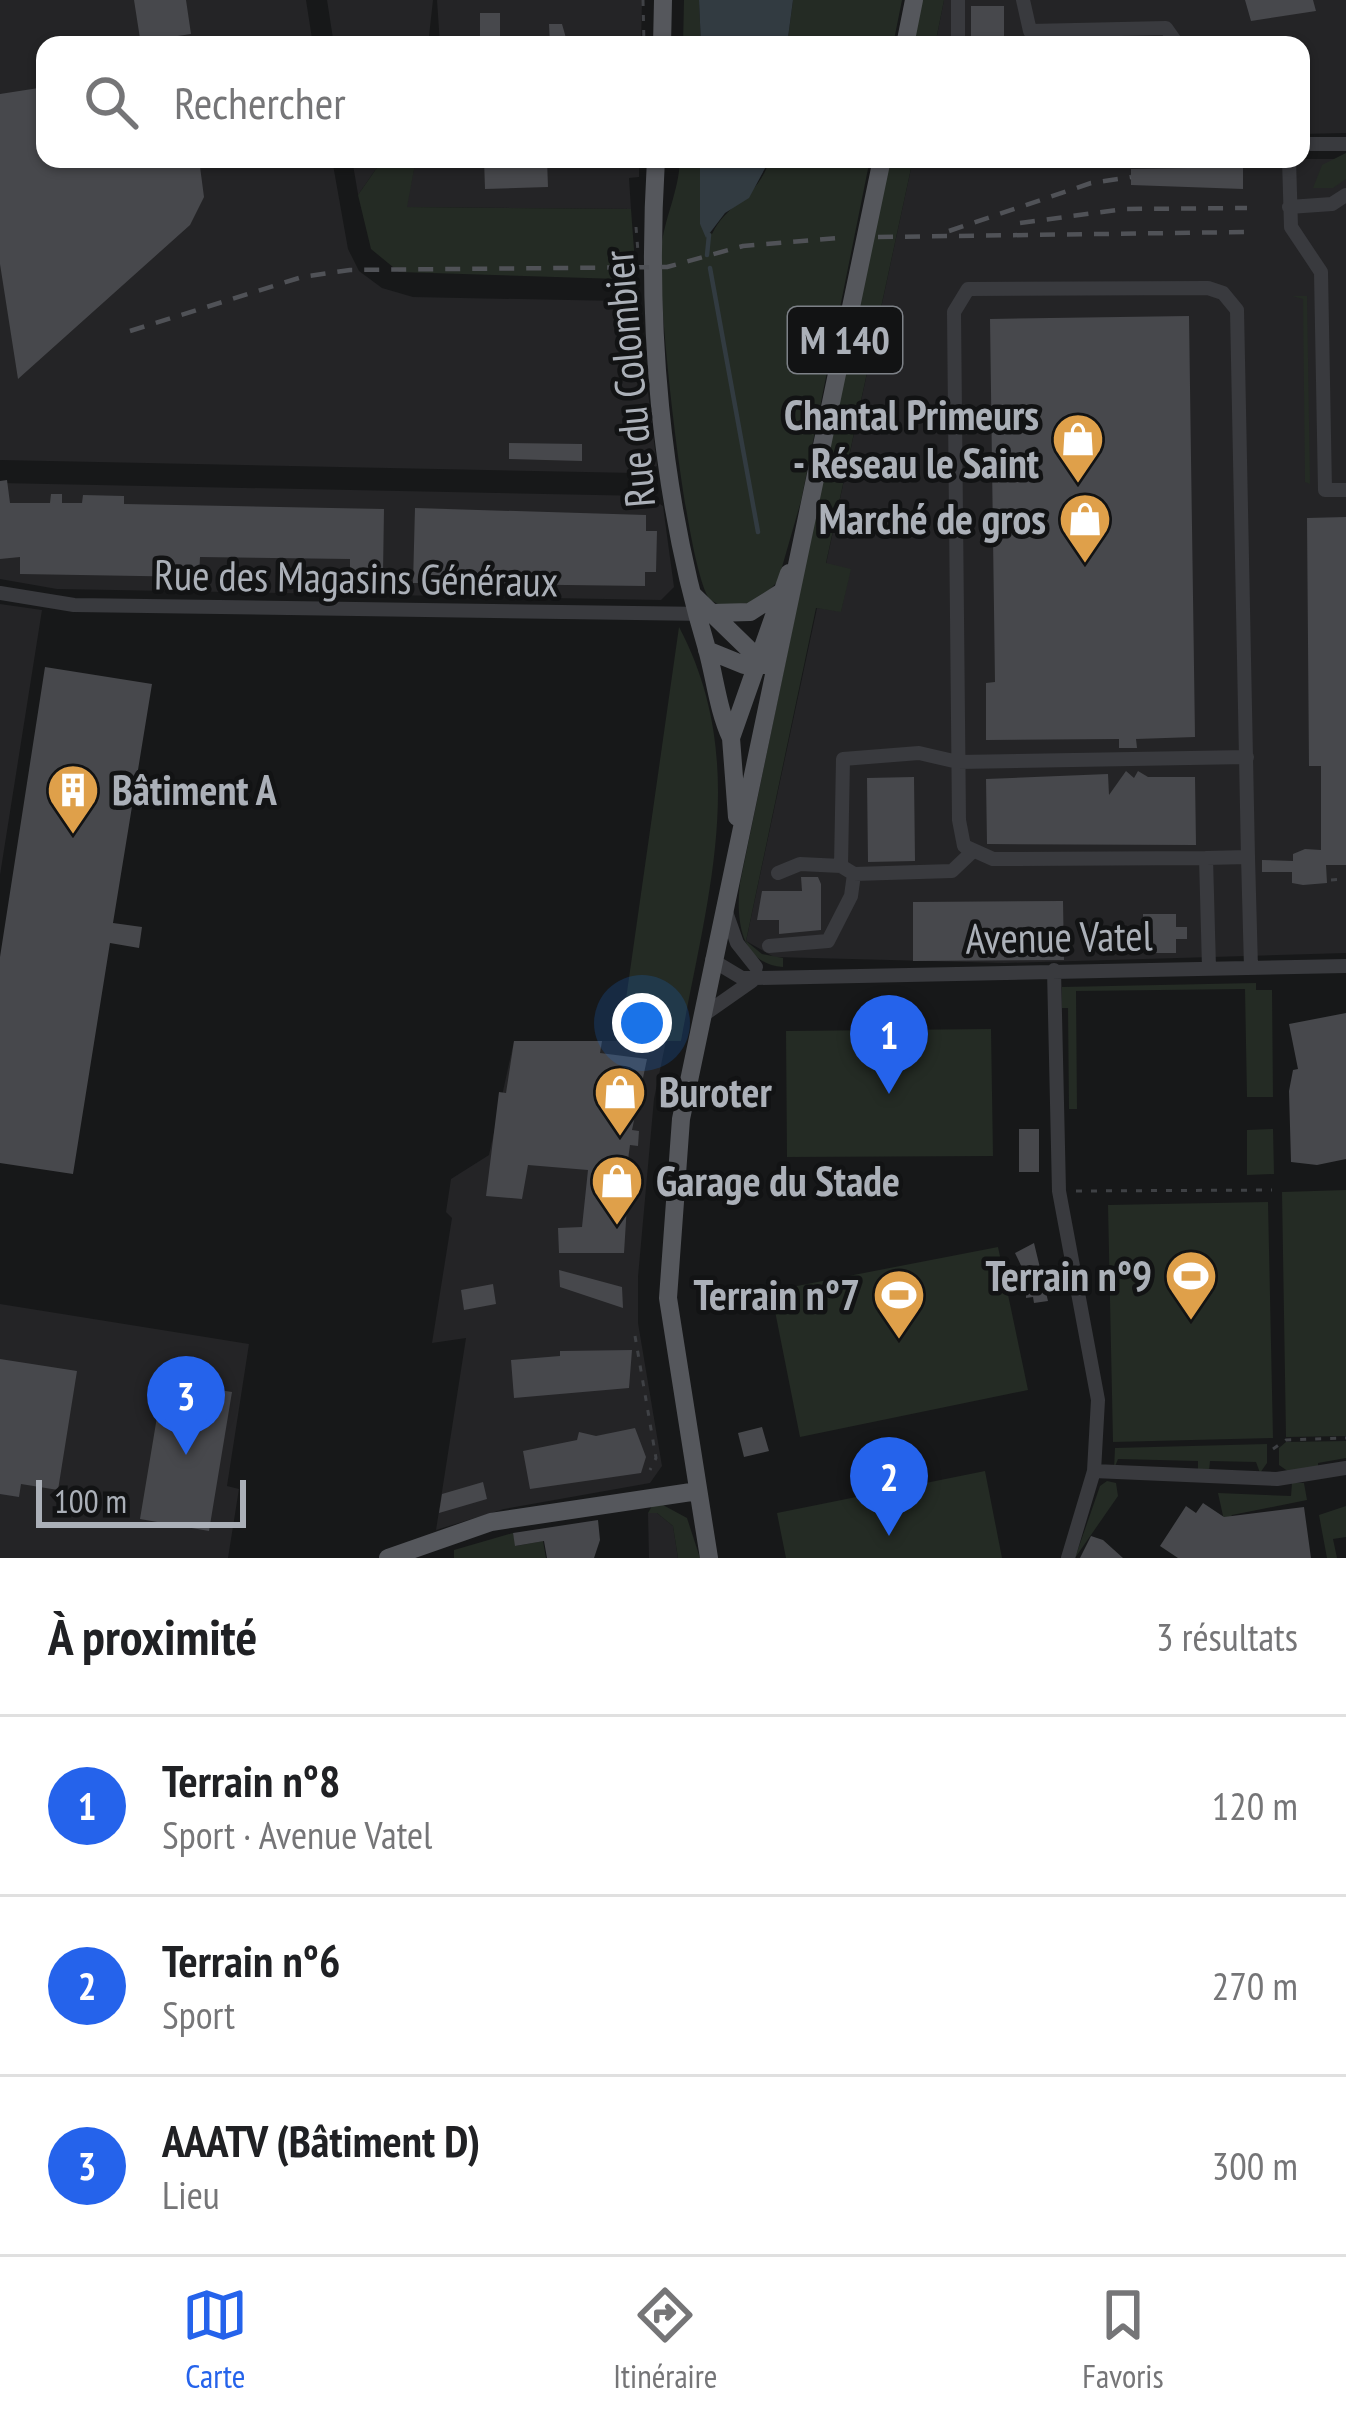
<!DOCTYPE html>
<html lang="fr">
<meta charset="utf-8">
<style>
:root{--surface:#fff;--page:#f6f6f6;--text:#202124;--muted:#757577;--line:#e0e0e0;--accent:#2563eb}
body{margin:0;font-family:"PT Sans Narrow",sans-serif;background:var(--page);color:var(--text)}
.scale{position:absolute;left:36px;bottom:30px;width:210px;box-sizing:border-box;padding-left:12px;border:6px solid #abb0b8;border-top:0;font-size:33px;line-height:42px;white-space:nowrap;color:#abb0b8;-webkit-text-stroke:9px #121314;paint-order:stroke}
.you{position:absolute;left:642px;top:1023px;width:42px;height:42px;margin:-30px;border:9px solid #fff;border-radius:50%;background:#1a73e8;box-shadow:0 0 0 18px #1a73e833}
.badge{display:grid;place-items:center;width:78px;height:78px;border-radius:50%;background:var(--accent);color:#fff;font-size:39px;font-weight:700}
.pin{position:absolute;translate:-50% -99px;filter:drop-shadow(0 3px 6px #0008)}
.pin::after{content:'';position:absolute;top:63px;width:42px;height:36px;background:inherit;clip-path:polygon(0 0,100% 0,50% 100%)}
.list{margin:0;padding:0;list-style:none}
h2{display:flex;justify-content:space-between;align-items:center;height:156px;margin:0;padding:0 48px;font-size:51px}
h2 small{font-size:39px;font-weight:400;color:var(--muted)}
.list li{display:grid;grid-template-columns:78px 1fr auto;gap:36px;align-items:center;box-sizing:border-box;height:180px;padding:0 48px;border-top:3px solid var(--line)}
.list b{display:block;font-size:45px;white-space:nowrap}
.list p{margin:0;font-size:39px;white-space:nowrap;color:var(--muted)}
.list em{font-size:39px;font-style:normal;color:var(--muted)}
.icon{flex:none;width:66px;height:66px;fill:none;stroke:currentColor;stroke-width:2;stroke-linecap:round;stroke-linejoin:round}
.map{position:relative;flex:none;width:1346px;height:1558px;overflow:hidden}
.search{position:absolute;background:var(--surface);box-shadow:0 3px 9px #0004;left:36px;right:36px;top:36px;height:132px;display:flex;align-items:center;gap:30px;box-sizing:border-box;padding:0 42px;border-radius:24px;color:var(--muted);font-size:45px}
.sheet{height:696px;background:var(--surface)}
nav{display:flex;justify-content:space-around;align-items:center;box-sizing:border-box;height:168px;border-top:3px solid var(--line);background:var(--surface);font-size:33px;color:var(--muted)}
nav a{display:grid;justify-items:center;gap:6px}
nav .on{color:var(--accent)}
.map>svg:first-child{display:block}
.built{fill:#242426}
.green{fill:#242b24}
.water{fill:#323b41}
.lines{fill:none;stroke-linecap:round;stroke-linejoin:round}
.stream{stroke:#323b41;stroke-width:4.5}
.building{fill:#47484c}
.path{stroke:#3f4145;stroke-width:3;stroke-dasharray:6 9;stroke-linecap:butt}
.minor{stroke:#393a3e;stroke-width:14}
.major{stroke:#55575c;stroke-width:18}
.rail{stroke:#505257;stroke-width:4.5;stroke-dasharray:15 12;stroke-linecap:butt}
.labels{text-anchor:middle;stroke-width:9;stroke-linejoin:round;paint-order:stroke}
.shield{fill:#121314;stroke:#7d8187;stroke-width:3}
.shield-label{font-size:39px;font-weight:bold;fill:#abb0b8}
.street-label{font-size:42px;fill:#abb0b8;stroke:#121314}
.poi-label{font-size:42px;font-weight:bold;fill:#abb0b8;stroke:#121314;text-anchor:end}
</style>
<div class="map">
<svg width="1346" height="1558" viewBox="0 0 1346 1558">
<rect width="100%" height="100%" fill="#171819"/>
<path class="built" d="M0,0H306L313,45H45V159H332L348,249L359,271L382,288L413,297L619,301L639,318L657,466L635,473L0,460Z
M327,0H433L428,45H334Z
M437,0H642L641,45H440Z
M944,0H1346V133L1301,134V45H935Z
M352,159H383L358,195V194Z
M416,159H639V177L629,178L631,209L406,207Z
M913,159H1346V953L1004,963L774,957L746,941L817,608L841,611L850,570L826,564Z
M0,483L647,496L663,506L674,587L661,600L57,589L0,579Z
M0,604L42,610L0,875Z
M514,1041H666L654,1099L638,1277V1323L662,1466L650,1483L504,1509L436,1530L466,1338L432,1343L452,1218L446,1212L451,1179L489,1155Z
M0,1304L249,1344L227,1486L239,1489L228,1558H0Z
M648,1513H657L673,1526L678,1558H649Z"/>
<path class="green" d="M684,0H699L701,45H683Z
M793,0H902L893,45H787Z
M921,0H944L935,45H912Z
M1346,153V179L1333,188H1313L1322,165Z
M383,159H416L407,207L631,209L635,263L619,279L399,272L371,249L358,195Z
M680,159H700V224L712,234C729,200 757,200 770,159H870L801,501L778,581L758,602L722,606L710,600C686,570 657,298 661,250C664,218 679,192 680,159Z
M889,159H913L826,563L851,569L841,612L816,608L746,941L762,954L783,958V967C739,964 736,917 740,883Z
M1292,296H1307L1310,484L1305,482L1303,299Z
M679,627C751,763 706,901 681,1041H620Z
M1256,983V990H1272L1273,1097H1247L1245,989L1076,991L1077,1109H1069L1068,1008H1062V987Z
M991,1029L993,1156L787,1157L786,1031Z
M1273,1129L1274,1174L1247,1175V1130Z
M1346,1190V1436L1286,1437L1282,1192Z
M1268,1202L1273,1438L1113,1442L1108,1205Z
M998,1247L1028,1390L800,1437L771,1291Z
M1346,1441V1458L1318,1463V1469L1289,1472L1279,1465V1448L1286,1442Z
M1267,1444V1463L1260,1473L1256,1462L1210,1461L1209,1471H1198V1461L1118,1459L1114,1469L1115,1448Z
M985,1471L1002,1558H786L777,1513Z
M1107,1481L1116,1483L1118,1496L1075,1558L1100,1486Z
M1292,1483H1304L1307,1500L1232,1515L1225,1525L1218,1493L1291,1496Z
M663,1505L687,1518L700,1558H678L673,1526L657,1513H648L652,1506Z
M1346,1506V1537L1333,1539L1337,1558H1327L1319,1515Z
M513,1533L516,1546L543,1541L546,1558H454V1550Z"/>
<path class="water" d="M699,0H793L787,45H701Z
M700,159H770L749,198L725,213L706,238L700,224Z"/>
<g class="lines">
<path class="stream" d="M707,255L709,235
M710,268L758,532"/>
</g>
<path class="building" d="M134,0H186L191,34L171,37L172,45H141Z
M1245,0H1313L1316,11L1251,21Z
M971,6H1004V45H971Z
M480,13H500V45H480Z
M549,24H562L568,45H550Z
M45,87V159H199L204,197L190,225L18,379L0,264V94Z
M484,159H547L548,187L485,189Z
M1243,167V189L1131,185V169Z
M1189,316L1195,737L1136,739L1137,748H1119V739L986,740V683L995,682L990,319Z
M509,443L582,444V461L509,459Z
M7,480L10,503H50L51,494H62V503H82L83,495L124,496V504L384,509L383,573L350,572V559L200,557L199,577L20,574V557L0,559V481Z
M415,508L646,515V531H657L656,572H645V586L413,583Z
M1346,517V865H1326L1327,883L1303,885L1292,883V872H1262V860L1293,861V854L1305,849L1321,850V766H1309L1307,518Z
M45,667L152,684L113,923L142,927L139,948L110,943L73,1174L0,1163V957Z
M1126,771L1134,778L1138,771L1148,777H1195L1196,845L987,844L986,779L1108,774L1109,795Z
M914,777L915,861L868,862L867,778Z
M801,877H818L821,884V930L779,934V920H757L762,891H802Z
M1063,901L1064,960L913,961V902Z
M1143,914H1176V927H1187V939H1176V953H1143Z
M1346,1013V1159L1317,1165L1291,1162L1289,1091L1293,1070L1298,1069L1289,1024Z
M514,1041H602L600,1053L647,1059L632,1130L639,1131L638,1146L630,1145L624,1189H628L624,1253H559L558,1228L582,1227L588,1170L528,1165L522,1199L486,1196L499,1092L506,1093Z
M1019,1129H1039V1172H1019Z
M1034,1243L1048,1301L1034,1303L1033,1297L1026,1298V1276L1015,1253Z
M559,1270L622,1287L623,1308L560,1287Z
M493,1284L496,1304L464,1310L461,1290Z
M632,1350L629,1388L514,1398L511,1360L560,1356V1351Z
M0,1359L77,1371L58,1490L21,1484L19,1497L0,1494Z
M163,1381L232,1392L209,1531L140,1519Z
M762,1427L769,1451L744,1457L738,1433Z
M635,1428L646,1457L641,1473L530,1489L523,1451L577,1440L579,1432L596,1436Z
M483,1482L487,1499L439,1513L442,1494Z
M1203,1503L1224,1517L1304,1507L1311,1558H1178L1160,1546L1186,1506L1196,1513Z
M598,1520L600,1540L594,1558H547L544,1541L515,1546L513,1533Z
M1091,1536L1103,1540L1123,1558H1080Z"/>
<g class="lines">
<path class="path" d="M643,0L644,45
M636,227L638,252
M1331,880L1346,879
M1076,1191L1272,1190
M635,1336L656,1458L650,1470
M1273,1449L1286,1440L1346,1438"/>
<path class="minor" d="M1023,0L1030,31L1166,28L1178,45
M958,45V0
M1301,144H1346
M1289,159L1291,227L1321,272L1325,490H1346
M1289,207L1332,204L1346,195
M0,593L74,605L707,614
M971,853L952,871L854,874L841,866L843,759L919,753L958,762L1247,757
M1206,858L993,859L964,846L959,820L954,312L968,289L1208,288L1223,293L1237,310L1248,857
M778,873L800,864L841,866
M725,909L737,943L756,967
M769,946L828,941L851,896L854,874
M712,960L742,978H756L1346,966
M1209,968L1206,858L1248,857L1251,968
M1054,970L1059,1191L1098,1400L1094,1471L1068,1558
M702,1016L752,981
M1094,1471L1277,1479L1346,1468"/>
<path class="major" d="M662,45L663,0
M905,45L914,0
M656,159C646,322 660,493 707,649C715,678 718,710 731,738
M693,595L763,663
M712,613L750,612L782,592
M707,650L744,665H765
M737,817L731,738L789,573
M388,1558L491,1522L698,1491
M709,1558L668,1298L681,1119L882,159"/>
<path class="rail" d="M1020,223L1124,209L1247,208
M949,231L1091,183L1131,177
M878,237L1248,232
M130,331L302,277L350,270L667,267L743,246L839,238"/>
</g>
<defs>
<g id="shop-pin" transform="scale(2.7)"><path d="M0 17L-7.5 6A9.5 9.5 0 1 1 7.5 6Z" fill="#dfa04a" stroke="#121314"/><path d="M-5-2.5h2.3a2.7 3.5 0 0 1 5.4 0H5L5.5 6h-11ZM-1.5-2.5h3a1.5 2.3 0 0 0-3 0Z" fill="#fff"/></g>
<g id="building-pin" transform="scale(2.7)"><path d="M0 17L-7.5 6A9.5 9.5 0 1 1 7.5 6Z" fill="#dfa04a" stroke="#121314"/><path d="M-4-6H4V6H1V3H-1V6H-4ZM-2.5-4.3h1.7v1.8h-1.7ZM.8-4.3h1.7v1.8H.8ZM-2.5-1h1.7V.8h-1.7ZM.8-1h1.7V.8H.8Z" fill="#fff"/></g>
<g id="stadium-pin" transform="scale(2.7)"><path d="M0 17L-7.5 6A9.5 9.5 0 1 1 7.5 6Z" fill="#dfa04a" stroke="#121314"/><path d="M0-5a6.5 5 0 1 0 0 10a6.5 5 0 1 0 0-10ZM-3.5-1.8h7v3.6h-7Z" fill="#fff"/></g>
</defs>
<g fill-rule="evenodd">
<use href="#shop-pin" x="1078" y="439"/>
<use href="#shop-pin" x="1085" y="519"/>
<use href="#building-pin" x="73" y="790"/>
<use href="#shop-pin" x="620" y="1092"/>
<use href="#shop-pin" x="617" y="1181"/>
<use href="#stadium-pin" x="1191" y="1276"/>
<use href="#stadium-pin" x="899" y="1295"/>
</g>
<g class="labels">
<rect class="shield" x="788" y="307" width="114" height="66" rx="9"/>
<g class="shield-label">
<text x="845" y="354">M 140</text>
</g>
<g class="street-label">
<text transform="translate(629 379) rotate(-95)" y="15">Rue du Colombier</text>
<text transform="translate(356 578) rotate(1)" y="15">Rue des Magasins Généraux</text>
<text transform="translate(1059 937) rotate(-1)" y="15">Avenue Vatel</text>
</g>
<g class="poi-label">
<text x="1039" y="430">Chantal Primeurs<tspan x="1039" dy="48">- Réseau le Saint</tspan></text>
<text x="1046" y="534">Marché de gros</text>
<text x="112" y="805" text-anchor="start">Bâtiment A</text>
<text x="659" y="1107" text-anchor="start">Buroter</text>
<text x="656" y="1196" text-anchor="start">Garage du Stade</text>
<text x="1152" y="1291">Terrain n°9</text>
<text x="860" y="1310">Terrain n°7</text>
</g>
</g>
</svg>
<div class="scale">100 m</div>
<div class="you"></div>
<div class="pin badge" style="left:889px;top:1094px">1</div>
<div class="pin badge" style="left:889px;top:1536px">2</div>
<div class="pin badge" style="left:186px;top:1455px">3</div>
<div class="search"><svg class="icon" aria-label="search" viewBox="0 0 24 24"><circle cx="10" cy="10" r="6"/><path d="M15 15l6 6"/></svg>Rechercher</div>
</div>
<section class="sheet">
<h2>À proximité<small>3 résultats</small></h2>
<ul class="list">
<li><span class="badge">1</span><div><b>Terrain n°8</b><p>Sport · Avenue Vatel</p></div><em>120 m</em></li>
<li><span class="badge">2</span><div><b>Terrain n°6</b><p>Sport</p></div><em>270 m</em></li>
<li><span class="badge">3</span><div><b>AAATV (Bâtiment D)</b><p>Lieu</p></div><em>300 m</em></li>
</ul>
</section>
<nav>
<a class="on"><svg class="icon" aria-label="map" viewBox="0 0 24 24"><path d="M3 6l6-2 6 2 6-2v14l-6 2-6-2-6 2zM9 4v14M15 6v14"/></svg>Carte</a>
<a><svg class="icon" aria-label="directions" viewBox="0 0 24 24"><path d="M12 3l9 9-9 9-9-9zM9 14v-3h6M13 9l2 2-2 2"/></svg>Itinéraire</a>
<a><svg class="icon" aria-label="saved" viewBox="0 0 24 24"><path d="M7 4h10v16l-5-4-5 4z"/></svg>Favoris</a>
</nav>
